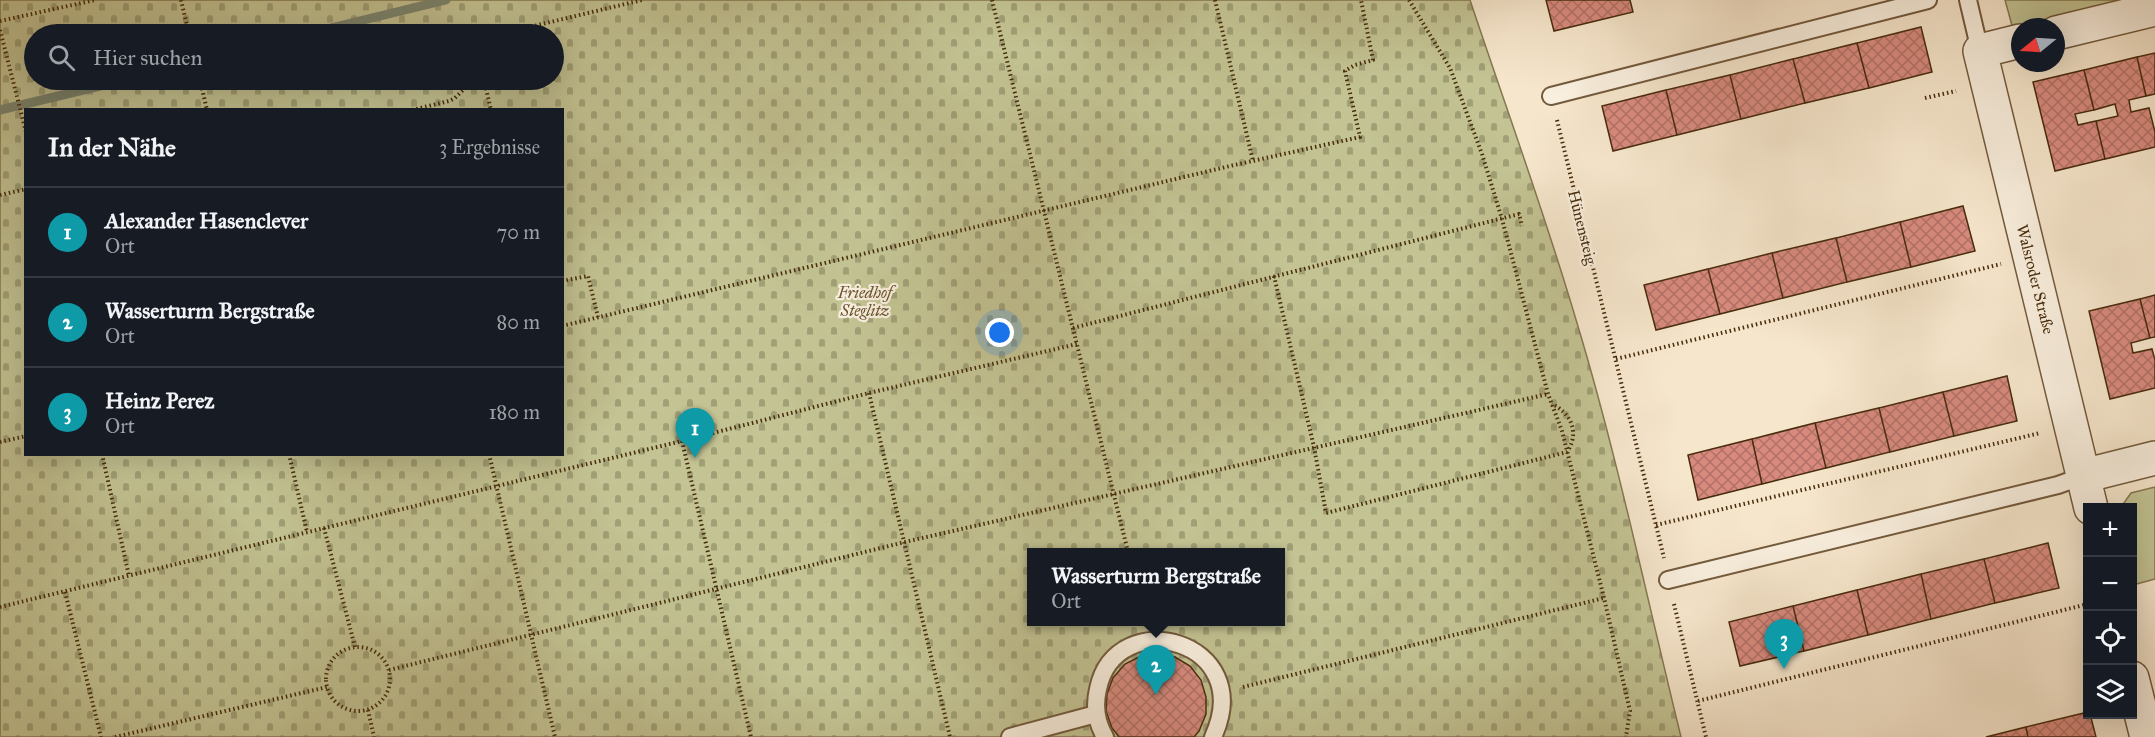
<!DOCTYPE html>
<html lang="de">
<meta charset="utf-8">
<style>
:root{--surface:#171b24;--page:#20242c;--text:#f1f3f6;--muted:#9ea1a6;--line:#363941;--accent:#db2777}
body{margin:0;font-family:"IM FELL Great Primer",serif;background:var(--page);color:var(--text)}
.controls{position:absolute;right:18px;bottom:18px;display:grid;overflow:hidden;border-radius:0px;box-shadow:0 6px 24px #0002}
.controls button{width:54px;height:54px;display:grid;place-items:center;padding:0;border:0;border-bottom:2px solid var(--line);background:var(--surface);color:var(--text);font:30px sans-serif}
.compass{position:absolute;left:2011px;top:18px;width:54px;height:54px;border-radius:50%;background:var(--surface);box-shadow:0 6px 24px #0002;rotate:252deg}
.you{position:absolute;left:1000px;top:333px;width:21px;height:21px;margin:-15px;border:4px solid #fff;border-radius:50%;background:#1a73e8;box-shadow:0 0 0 9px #1a73e833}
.badge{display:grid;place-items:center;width:39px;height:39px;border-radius:50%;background:var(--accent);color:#fff;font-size:20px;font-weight:700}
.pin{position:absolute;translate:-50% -50px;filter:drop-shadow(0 2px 3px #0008)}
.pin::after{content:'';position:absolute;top:32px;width:21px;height:18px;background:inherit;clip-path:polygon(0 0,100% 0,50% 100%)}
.popup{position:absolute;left:1027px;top:548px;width:258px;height:78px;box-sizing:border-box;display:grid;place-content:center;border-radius:0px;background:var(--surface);filter:drop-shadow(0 2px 4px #0005);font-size:20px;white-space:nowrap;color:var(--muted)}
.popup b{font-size:22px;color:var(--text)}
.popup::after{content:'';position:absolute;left:50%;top:100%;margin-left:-12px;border:12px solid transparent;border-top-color:var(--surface)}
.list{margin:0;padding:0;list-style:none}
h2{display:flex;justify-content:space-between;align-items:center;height:78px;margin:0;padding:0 24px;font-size:26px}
h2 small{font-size:20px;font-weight:400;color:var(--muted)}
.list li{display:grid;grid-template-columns:39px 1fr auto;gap:18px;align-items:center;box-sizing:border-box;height:90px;padding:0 24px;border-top:2px solid var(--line)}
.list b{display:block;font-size:22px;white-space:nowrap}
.list p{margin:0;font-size:20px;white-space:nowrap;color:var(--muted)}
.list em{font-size:20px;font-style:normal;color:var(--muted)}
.icon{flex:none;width:33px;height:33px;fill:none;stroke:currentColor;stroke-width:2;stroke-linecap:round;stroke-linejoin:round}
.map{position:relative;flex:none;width:2155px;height:737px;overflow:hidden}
.search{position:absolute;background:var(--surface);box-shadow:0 6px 24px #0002;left:24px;top:24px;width:540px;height:66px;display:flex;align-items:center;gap:15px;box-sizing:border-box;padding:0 21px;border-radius:33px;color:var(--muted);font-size:22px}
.panel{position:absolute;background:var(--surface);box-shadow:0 6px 24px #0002;left:24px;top:108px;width:540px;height:348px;border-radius:0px}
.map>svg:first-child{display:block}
.cemetery{fill:url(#cemetery-stones);stroke:#857850;stroke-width:1.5;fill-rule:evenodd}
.garden{fill:#c3c393;stroke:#857850;stroke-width:1.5}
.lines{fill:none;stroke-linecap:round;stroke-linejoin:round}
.stream{stroke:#7b8570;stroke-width:9}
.building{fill:url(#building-cross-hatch);stroke:#472c0c;stroke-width:1.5}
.lane-casing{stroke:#735a3c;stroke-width:20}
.street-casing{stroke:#735a3c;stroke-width:36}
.path{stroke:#472c0c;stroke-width:4;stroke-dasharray:1.5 3;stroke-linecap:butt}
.lane{stroke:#f9efde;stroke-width:16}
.street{stroke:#f9efde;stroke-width:33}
.labels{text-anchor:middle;stroke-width:4.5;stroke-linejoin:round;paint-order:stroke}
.street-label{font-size:16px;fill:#472c0c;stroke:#f9efde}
.park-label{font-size:16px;font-style:italic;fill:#66522e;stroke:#f9efde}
</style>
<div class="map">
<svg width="2155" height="737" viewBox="0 0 2155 737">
<defs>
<pattern id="cemetery-stones" width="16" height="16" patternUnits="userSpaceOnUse" patternTransform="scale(1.5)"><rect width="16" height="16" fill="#c3c393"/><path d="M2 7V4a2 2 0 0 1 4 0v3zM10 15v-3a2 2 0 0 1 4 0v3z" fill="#a09f76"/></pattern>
<pattern id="building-cross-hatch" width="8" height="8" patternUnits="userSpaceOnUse" patternTransform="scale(1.5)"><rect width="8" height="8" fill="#d88a7e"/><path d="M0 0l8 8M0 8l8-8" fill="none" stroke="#b17166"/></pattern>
</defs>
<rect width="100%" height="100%" fill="#f6e6cc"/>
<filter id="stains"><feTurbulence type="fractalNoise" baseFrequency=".00333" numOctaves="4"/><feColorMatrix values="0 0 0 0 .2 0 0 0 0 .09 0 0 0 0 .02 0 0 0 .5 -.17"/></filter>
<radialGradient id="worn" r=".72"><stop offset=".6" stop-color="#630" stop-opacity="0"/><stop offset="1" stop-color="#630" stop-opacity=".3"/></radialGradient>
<path class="cemetery" d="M0,0H1470C1506,108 1545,214 1577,323C1618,459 1647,599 1681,737H0ZM34,34H554V80H34ZM26,110H562V454H26ZM1032,552H1280V622H1032Z"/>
<path class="garden" d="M2005,0H2133L2013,29Z
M2155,487V579L2133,585L2132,508L2121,507L2131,493Z"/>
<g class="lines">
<path class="stream" d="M306,34L446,0
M0,110L125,80"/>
</g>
<path class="building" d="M1546,0H1630L1633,12L1554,31Z
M1921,27L1932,72L1869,88L1857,43Z
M1857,43L1869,88L1805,103L1793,59Z
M2155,53V94L2146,96L2137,57Z
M2137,57L2146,96L2129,100L2131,112L2149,108L2155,132V147L2105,159L2096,121L2118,116L2115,104L2094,110L2084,70Z
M1793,59L1805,103L1741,119L1730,75Z
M2084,70L2094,110L2075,114L2078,125L2096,121L2105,159L2055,171L2033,82Z
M1730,75L1741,119L1677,135L1666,90Z
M1666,90L1677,135L1613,151L1602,106Z
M1963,206L1975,251L1911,267L1900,222Z
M1900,222L1911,267L1847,282L1836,238Z
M1836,238L1847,282L1783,298L1772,253Z
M1772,253L1783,298L1720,314L1708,269Z
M1708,269L1720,314L1656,330L1644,285Z
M2155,295V337L2150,338L2140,299Z
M2140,299L2150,338L2131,343L2133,353L2152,349L2155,360V388L2110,399L2089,311Z
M2007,376L2017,421L1954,436L1943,392Z
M1943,392L1954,436L1890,452L1879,408Z
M1879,408L1890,452L1826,468L1815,423Z
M1815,423L1826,468L1762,484L1752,439Z
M1752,439L1762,484L1698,500L1688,455Z
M2048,543L2059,588L1995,603L1984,559Z
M1984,559L1995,603L1931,619L1921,574Z
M1921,574L1931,619L1868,635L1857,590Z
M1857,590L1868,635L1804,651L1793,606Z
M1793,606L1804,651L1740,666L1729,622Z
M1158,653L1175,657L1190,666L1201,680L1206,697V714L1199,731L1194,737H1119L1112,728L1106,711L1107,694L1113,678L1125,664L1141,656Z
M2088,712V714H2090L2096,737H2028L2026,727Z
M2026,727L2028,737H1986Z"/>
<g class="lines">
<g class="lane-casing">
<path id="lane" d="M1968,0L1980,51
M1551,96L1928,0
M1668,580L2058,485L2083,476
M1010,737L1096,714
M1105,737C1096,722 1094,706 1098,689C1116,603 1258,640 1213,737"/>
</g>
<g class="street-casing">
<path id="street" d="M2056,33L2155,9
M2020,41L1980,51L2091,508
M2083,476L2155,458
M2132,678L2147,737"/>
</g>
<path class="path" d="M181,0L189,34
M992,0L1128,552
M1215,0L1253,161
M1409,0L1450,68L1482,154L1502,219L1548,394L1562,431L1604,598L1630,711L1626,737
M0,21L95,0
M0,30L26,132
M510,34L513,31L642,0
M200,80L207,110
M484,80L491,110
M1925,98L1956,91
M412,110L449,101L455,98L473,80
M1557,120L1664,558
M0,195L26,189
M1274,276L1314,447L1326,513L1567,452C1580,433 1571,413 1552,404
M562,281L588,276L598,317
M562,326L1230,166L1360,137L1345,71L1355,65L1373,60L1361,0
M1073,328L1519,214L1522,226
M1616,359L2001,264
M869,393L950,737
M682,441L751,737
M0,442L26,436
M102,454L129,576
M289,454L307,532
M489,454L555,737
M1656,525L2040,433
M324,528L355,647
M65,592L101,737
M1674,604L1706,737
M0,607L682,441L869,393L1077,344
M326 679a32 32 0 1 1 64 0a32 32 0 1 1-64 0Z
M389,670L905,542L1548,394
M1243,687L1604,598
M1698,701L2088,604
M368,710L374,737
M115,737L327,687"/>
<use href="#lane" class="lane"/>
<use href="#street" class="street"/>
</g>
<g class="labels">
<g class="street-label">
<text transform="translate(1583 227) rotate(76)" y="6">Hünensteig</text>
<text transform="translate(2036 279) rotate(76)" y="6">Walsroder Straße</text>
</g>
<g class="park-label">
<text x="865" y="298">Friedhof<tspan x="865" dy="18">Steglitz</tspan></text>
</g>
</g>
<rect width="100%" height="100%" filter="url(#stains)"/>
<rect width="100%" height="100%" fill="url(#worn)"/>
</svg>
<div class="controls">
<button>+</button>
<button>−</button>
<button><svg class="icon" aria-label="locate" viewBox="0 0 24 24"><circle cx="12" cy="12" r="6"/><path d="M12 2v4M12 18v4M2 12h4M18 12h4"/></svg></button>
<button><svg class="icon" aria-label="layers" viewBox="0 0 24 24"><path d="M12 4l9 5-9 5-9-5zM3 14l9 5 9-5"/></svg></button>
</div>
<svg class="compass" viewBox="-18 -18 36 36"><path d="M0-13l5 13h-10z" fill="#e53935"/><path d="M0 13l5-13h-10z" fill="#9ea1a6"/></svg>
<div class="you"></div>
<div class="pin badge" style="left:695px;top:458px;background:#0f9aa8">1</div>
<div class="pin badge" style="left:1156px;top:695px;background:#0f9aa8">2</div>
<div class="popup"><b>Wasserturm Bergstraße</b>Ort</div>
<div class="pin badge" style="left:1784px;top:669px;background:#0f9aa8">3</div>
<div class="search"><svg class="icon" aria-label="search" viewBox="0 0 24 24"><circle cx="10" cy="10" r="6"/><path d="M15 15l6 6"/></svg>Hier suchen</div>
<section class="panel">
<h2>In der Nähe<small>3 Ergebnisse</small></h2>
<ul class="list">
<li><span class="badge" style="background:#0f9aa8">1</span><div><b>Alexander Hasenclever</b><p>Ort</p></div><em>70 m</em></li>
<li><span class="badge" style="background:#0f9aa8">2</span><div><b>Wasserturm Bergstraße</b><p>Ort</p></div><em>80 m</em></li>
<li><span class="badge" style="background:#0f9aa8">3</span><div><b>Heinz Perez</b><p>Ort</p></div><em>180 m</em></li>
</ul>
</section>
</div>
